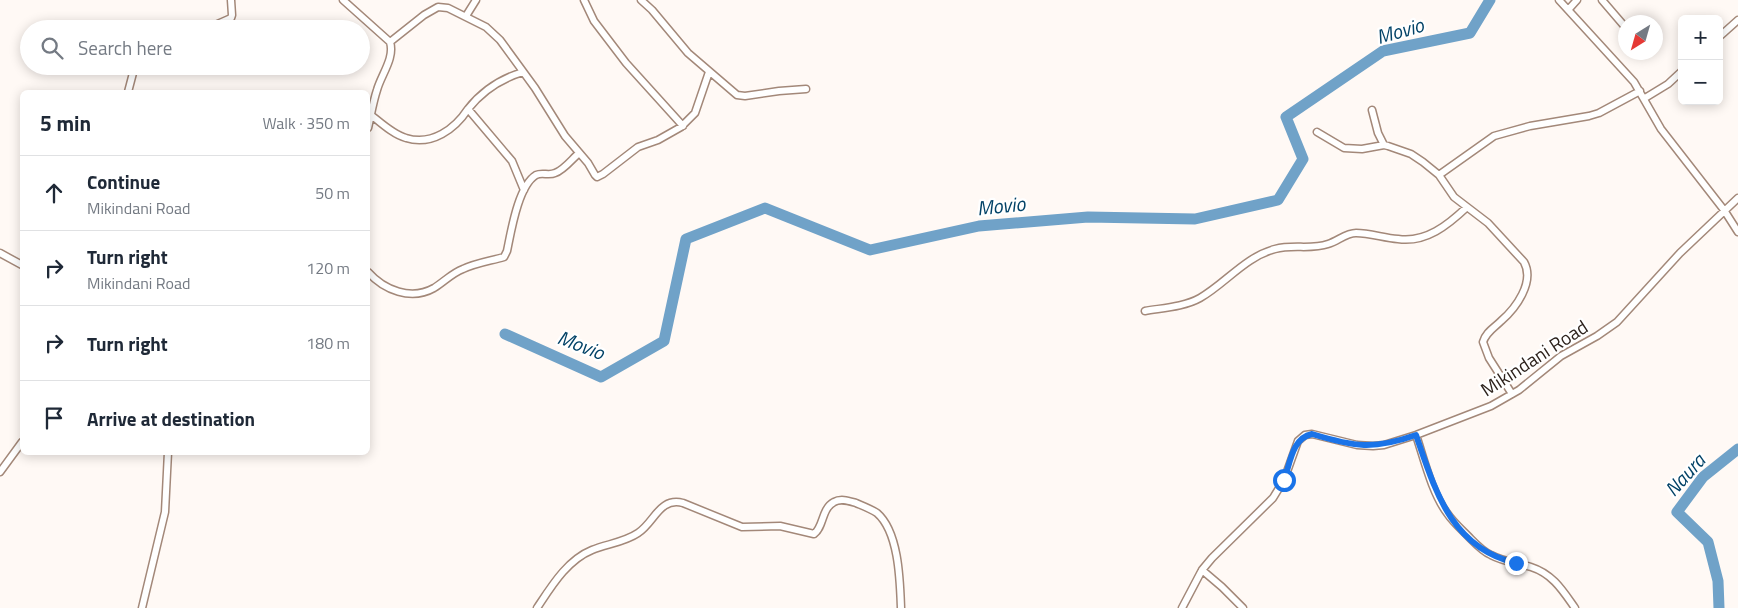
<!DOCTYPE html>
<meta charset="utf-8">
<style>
:root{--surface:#fff;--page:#f6f6f7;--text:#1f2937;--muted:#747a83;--line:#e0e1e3}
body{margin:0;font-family:"Titillium Web",sans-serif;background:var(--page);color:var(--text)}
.controls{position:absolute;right:15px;top:15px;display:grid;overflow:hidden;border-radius:8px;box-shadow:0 2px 12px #0003}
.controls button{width:45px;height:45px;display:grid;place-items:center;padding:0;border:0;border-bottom:1px solid var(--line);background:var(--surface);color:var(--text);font:25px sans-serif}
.compass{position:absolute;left:1618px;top:15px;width:45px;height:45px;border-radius:50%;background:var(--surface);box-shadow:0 2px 12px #0003;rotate:217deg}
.stop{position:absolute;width:15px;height:15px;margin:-11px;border:4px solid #1a73e8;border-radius:50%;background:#fff}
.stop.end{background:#1a73e8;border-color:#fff;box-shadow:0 1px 5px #0008}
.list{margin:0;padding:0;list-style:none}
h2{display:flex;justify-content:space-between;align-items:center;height:65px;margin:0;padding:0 20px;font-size:21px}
h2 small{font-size:16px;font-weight:400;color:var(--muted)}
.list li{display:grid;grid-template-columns:32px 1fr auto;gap:15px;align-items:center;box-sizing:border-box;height:75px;padding:0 20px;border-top:1px solid var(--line)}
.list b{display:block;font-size:19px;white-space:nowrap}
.list p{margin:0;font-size:16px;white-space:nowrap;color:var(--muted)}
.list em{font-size:16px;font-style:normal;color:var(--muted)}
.icon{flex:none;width:28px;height:28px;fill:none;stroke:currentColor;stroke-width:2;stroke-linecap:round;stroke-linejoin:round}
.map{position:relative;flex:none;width:1738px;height:608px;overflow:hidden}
.search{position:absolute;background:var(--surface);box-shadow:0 2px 12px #0003;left:20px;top:20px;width:350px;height:55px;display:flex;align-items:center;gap:12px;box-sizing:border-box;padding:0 18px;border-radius:28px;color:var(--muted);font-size:19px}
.panel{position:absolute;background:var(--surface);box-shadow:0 2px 12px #0003;left:20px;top:90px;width:350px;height:365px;border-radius:8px}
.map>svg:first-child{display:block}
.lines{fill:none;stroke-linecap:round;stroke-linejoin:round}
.river{stroke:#70a2c8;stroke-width:11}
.minor-casing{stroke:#a38879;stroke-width:9}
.minor{stroke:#fff;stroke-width:6}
.route{stroke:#1a73e8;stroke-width:6}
.labels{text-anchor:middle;stroke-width:4.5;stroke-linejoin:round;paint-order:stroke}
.street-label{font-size:19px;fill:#2d221c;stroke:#fff}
.water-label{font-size:20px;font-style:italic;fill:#024267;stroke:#fff}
</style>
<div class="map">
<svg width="1738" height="608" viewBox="0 0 1738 608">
<rect width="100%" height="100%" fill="#fff9f5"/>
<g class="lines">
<path class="river" d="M505,334L601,377L664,341L686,239L765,208L870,250L979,226L1088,217L1195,219L1278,200L1303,159L1286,117L1383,51L1470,33L1490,0
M1719,608L1718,581L1708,542L1677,512L1703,477L1738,449"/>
<g class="minor-casing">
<path id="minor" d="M343,0L390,42C395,58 381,75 377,90C373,102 371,115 368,128
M584,0L594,21L626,63L683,126
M641,0L652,10L688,53L737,95L745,96L779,91L806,89
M1559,0L1634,82L1661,129L1724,210L1738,232
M1602,0L1626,28
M1568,10L1577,0
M466,16L476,0
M177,29L183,25L189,29
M206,29L231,18L232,15L231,0
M1719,37L1738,20
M390,42L424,15L438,7L448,8L486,27L500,40L535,88L565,136L588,163L595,175L597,177L603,174L638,147L658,140L681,127L695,113L709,72
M523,72C500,79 483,90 468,109L512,161L524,190
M128,92L133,73L132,66
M1645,98L1668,84L1682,71
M1372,110L1378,133L1384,145
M371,115C381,123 394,135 406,138C432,146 455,129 468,109
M1317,132L1344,148L1362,149L1384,145L1388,146L1411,154L1423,162L1439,175L1454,197L1488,223L1524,262C1535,282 1516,308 1501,321C1494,328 1486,332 1483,342L1489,358L1512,394
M1439,175L1494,136L1530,126L1589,116L1599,113L1640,91
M0,253L22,265
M368,272C384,290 411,301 434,288C444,282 452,273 463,269C476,263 490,261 504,257L507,251C511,232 518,186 536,175C542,172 549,176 555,173C564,170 572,159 579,153
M1145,311C1162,308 1184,307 1200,298C1226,283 1245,257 1275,249C1293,244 1311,250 1328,244C1338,241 1346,233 1356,233C1370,233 1384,238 1398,239C1426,243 1448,225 1467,207
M1416,435C1424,459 1432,493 1447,513C1453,522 1461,529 1468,536C1475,543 1482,551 1491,555C1504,562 1518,563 1531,567C1553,574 1563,591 1575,608
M0,472L22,442
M1202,570L1222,587L1243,608
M142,608L165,512L168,452
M537,608C551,587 567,560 592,550C607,544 625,542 638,533C655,522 659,497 683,503L742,527L780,526L814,534C824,527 821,509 834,502C841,498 849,501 856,503C863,506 871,509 877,513C899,532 900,581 901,608
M1182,608L1202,570L1212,558L1273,498L1284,480L1298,441L1305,435L1312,434L1357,445L1373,446L1384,445L1416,435L1491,406L1519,390L1561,356L1597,336L1617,322L1680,253L1738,198"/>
</g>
<use href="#minor" class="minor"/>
</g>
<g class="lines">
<path class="route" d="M1284,480C1290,464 1292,438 1312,434C1355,447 1373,450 1416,435C1435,490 1451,548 1516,563"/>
</g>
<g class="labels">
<g class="street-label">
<text transform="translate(1534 358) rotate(-33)" y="7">Mikindani Road</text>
</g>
<g class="water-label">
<text transform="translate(1400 31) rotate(-16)" y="7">Movio</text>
<text transform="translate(1001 206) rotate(-6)" y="7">Movio</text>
<text transform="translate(581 345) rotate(21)" y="7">Movio</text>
<text transform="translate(1685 475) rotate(-48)" y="7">Naura</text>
</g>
</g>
</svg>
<div class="controls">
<button>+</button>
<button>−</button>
</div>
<svg class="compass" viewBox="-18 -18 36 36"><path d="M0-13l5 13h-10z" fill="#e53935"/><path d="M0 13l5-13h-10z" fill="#747a83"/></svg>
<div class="stop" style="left:1284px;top:480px"></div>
<div class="stop end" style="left:1516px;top:563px"></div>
<div class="search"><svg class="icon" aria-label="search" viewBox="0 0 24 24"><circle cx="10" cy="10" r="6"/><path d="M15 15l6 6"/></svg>Search here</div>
<section class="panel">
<h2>5 min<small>Walk · 350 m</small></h2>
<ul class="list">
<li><svg class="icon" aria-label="ahead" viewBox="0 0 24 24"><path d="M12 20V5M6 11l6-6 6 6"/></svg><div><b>Continue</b><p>Mikindani Road</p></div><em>50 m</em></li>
<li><svg class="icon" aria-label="right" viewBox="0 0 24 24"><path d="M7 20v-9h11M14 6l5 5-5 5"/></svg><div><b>Turn right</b><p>Mikindani Road</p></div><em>120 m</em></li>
<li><svg class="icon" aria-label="right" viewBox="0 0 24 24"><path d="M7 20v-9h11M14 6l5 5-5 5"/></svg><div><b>Turn right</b></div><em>180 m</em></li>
<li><svg class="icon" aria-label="arrive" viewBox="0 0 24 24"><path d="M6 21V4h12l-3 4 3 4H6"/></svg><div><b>Arrive at destination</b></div></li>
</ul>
</section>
</div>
